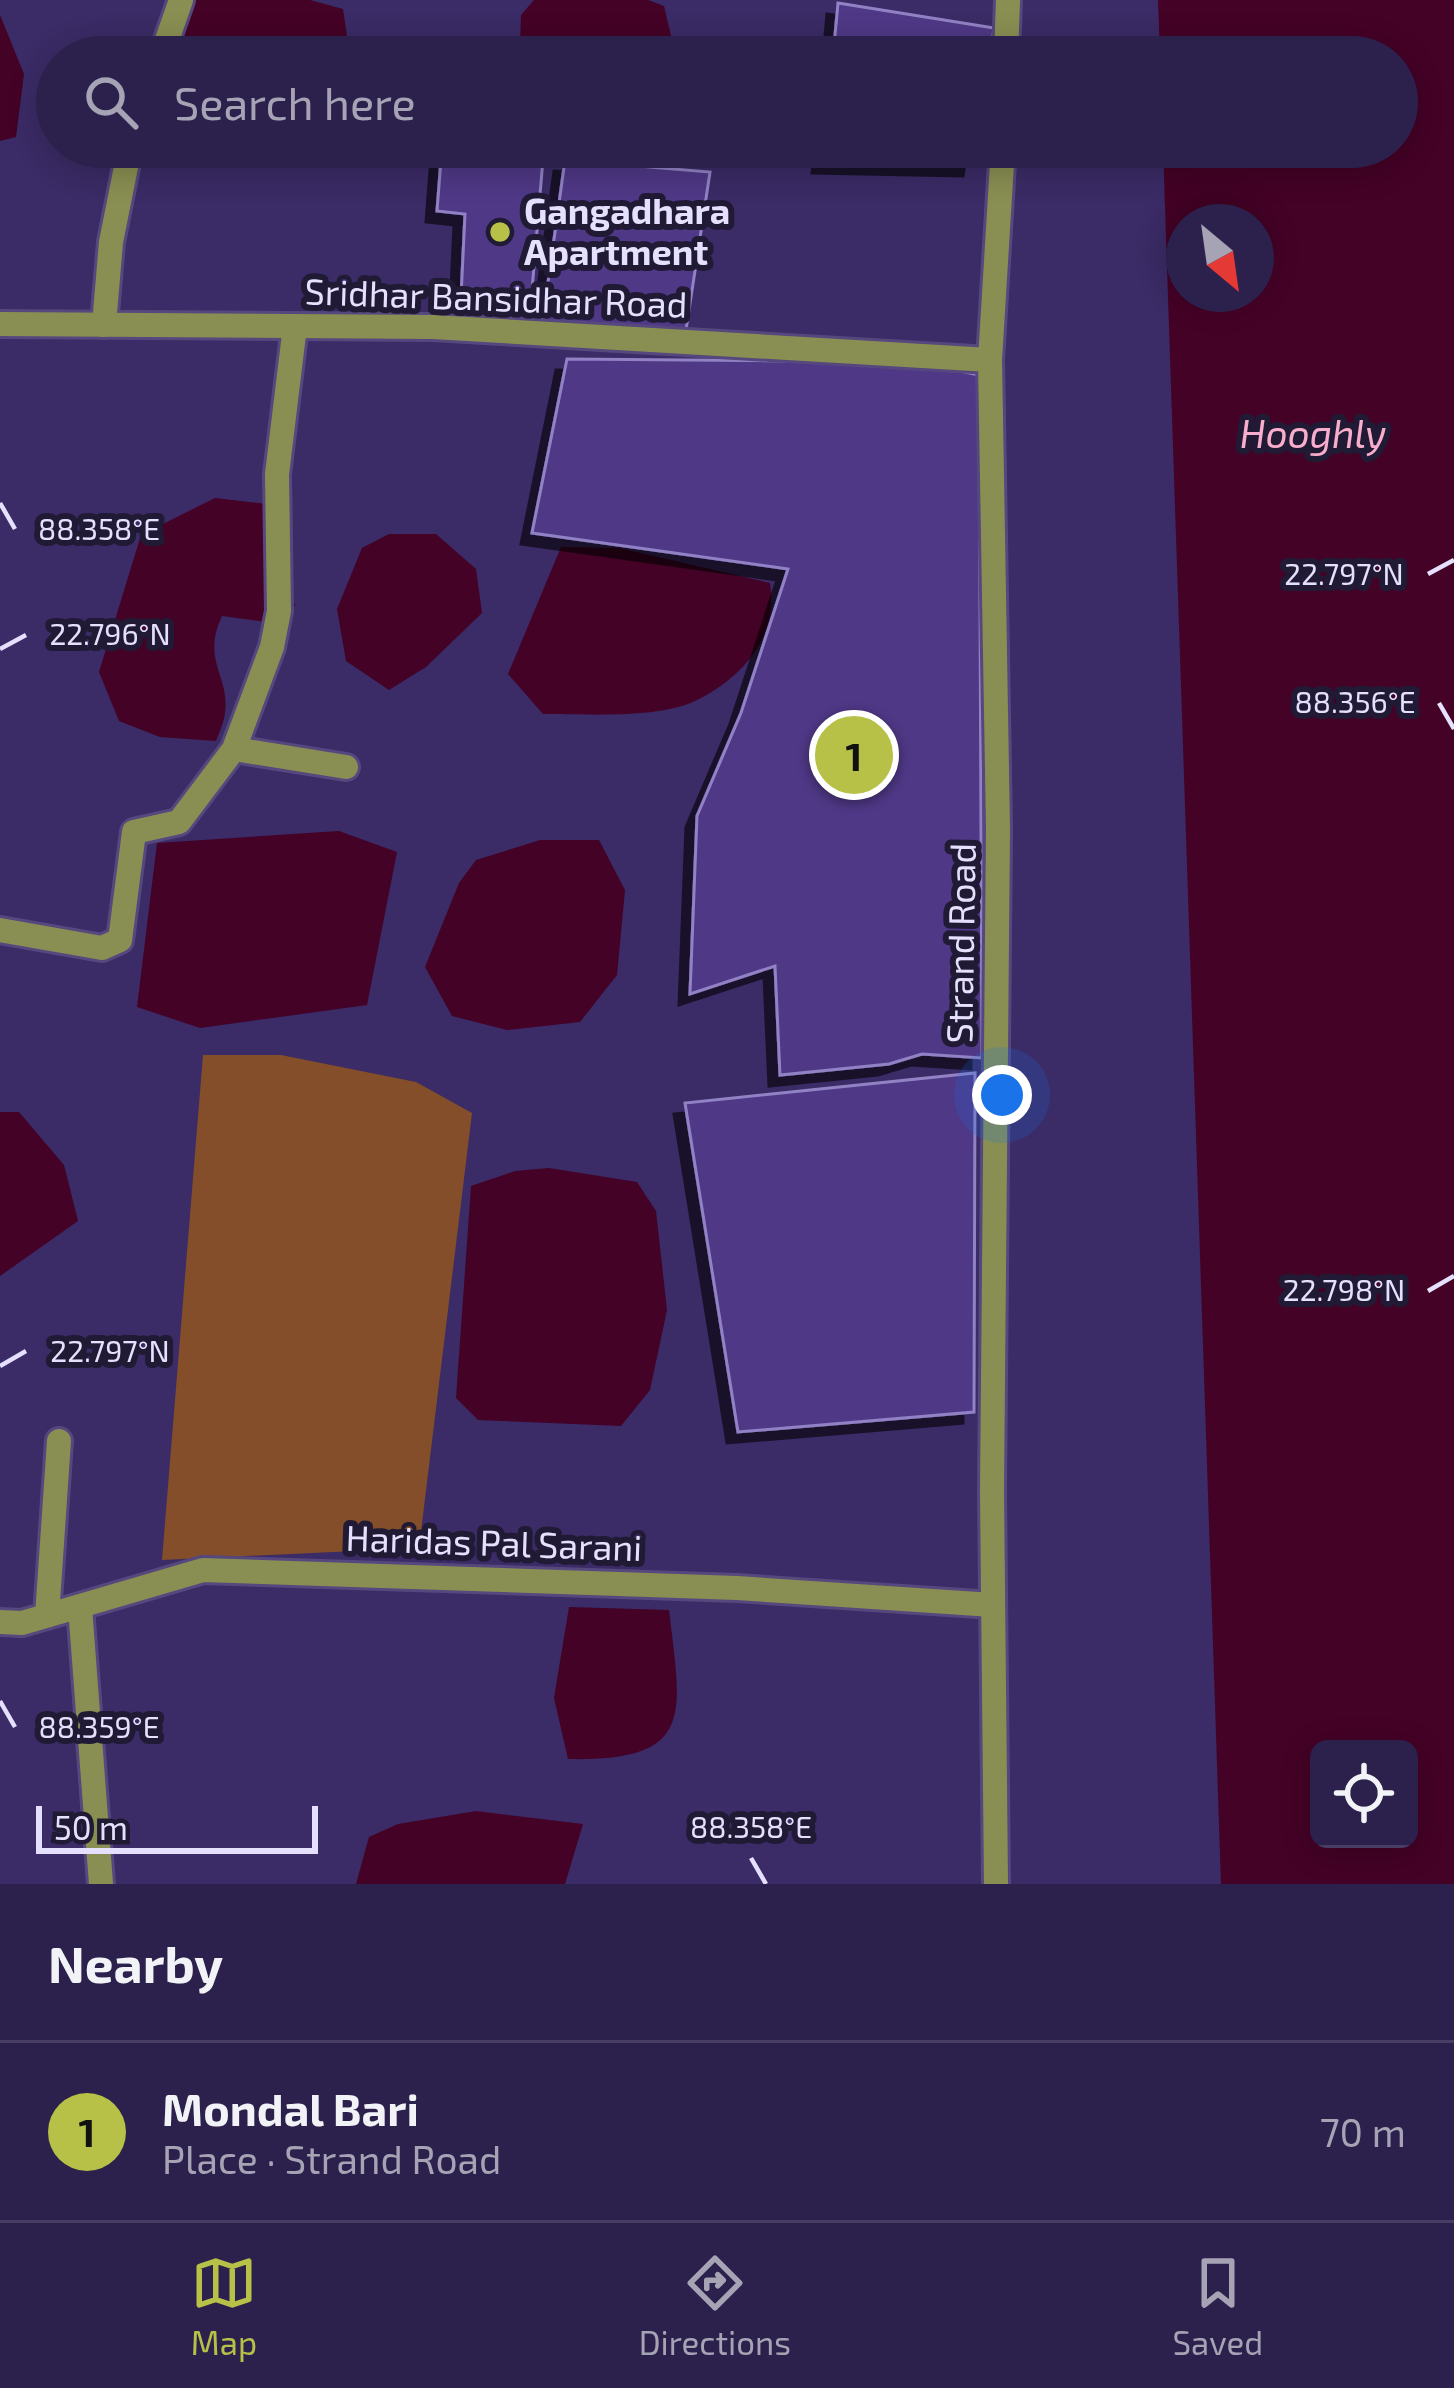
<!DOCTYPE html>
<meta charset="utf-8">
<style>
:root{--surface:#2c204c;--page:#382d56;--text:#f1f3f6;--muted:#a6a3b5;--line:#483e64;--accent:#b7c147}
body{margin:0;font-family:"Exo 2",sans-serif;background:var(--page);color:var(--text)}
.controls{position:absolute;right:36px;bottom:36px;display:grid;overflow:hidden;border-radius:18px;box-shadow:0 6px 30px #0003}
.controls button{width:108px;height:108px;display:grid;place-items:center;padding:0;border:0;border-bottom:3px solid var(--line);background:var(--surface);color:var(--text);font:60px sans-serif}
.compass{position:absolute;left:1166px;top:204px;width:108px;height:108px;border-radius:50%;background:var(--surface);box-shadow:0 6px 30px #0003;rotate:151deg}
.scale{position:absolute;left:36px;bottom:30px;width:282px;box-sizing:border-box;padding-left:12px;border:6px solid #e5e0fd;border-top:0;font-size:33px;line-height:42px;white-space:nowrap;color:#e5e0fd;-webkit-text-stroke:9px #211a34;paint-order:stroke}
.you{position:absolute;left:1002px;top:1095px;width:42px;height:42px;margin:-30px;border:9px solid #fff;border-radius:50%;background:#1a73e8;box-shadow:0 0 0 18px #1a73e833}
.badge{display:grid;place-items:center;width:78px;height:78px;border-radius:50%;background:var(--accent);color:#111;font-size:39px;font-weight:700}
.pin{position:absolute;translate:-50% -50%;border:6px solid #fff;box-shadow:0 3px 12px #0006}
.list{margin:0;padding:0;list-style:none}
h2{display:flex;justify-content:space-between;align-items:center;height:156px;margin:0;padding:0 48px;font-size:51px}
h2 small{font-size:39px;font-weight:400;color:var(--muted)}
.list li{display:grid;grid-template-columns:78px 1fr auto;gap:36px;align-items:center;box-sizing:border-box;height:180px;padding:0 48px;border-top:3px solid var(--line)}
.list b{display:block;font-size:45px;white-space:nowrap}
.list p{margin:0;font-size:39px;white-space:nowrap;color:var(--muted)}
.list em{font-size:39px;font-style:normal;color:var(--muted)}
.icon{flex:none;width:66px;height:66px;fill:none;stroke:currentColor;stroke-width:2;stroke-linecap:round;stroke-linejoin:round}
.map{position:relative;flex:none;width:1454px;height:1884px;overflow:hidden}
.search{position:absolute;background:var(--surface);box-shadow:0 6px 30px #0003;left:36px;right:36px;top:36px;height:132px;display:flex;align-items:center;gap:30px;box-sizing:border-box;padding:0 42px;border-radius:66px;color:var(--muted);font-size:45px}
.sheet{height:336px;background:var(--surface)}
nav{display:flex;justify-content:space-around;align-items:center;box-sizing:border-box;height:168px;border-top:3px solid var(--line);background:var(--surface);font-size:33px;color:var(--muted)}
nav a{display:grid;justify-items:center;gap:6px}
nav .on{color:var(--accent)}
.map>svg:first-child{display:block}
.green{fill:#834e29}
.water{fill:#440226;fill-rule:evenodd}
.building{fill:#4f3786;stroke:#9182c5;stroke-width:3;filter:url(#shadow)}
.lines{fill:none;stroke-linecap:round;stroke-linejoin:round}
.minor-casing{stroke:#56487e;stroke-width:30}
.tertiary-casing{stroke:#56487e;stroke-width:30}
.minor{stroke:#898f52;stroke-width:24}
.tertiary{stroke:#898f52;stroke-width:24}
.ticks{fill:none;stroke:#e5e0fd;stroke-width:4.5}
.poi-dot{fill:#b7c147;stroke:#211a34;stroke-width:4.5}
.labels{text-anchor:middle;stroke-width:12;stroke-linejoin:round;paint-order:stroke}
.poi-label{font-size:36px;font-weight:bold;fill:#e5e0fd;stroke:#211a34;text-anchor:start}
.street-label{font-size:36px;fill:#e5e0fd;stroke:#211a34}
.water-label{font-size:39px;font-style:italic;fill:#f7adcb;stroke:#211a34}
.ticks-label{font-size:30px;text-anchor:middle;fill:#e5e0fd;stroke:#211a34;stroke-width:12;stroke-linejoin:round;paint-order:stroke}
</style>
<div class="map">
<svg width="1454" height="1884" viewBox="0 0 1454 1884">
<defs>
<filter id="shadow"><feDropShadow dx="-11" dy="11" stdDeviation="0" flood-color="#0009"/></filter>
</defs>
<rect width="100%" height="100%" fill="#3b2b66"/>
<path class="green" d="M203,1055H281L416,1082L472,1113L419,1548L162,1560Z"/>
<path class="water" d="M191,0H310L343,9L350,57H172Z
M534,0H648L664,6L676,57H526L520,45L521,15Z
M1158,0H1454V1884H1221L1163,147H1397V57H1160ZM1184,222H1256V294H1184ZM1319,1749H1409V1839H1319Z
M0,15L24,74L16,137L0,141Z
M215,498L268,504L276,558L295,605L281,624L222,616C201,661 230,675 225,713C224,722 219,733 216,741L160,737L119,721L99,672L141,535Z
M389,534H436L476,569L482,613L426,667L389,690L346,661L337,609L362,548Z
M561,547L619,548L770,583C779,637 742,678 695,701C657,719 585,714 543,714L508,674Z
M339,831L397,852L367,1005L200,1028L137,1007L157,843Z
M540,840H599L625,890L617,975L580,1022L507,1030L452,1016L425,967L459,883L476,860Z
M0,1112H19L64,1165L78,1221L0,1276Z
M549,1168L637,1182L656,1211L667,1310L650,1390L621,1426L478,1420L456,1398L471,1186L515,1171Z
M569,1607L669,1610C681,1714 697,1762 568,1759L554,1698Z
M476,1811L583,1824L565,1884H356L369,1837L398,1824Z"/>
<path class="building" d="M838,3L994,28L990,57H833Z
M442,147H544L529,326L460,318L465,214L437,211Z
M825,147H977L974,165L823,162Z
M565,160L710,172L686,330L542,326Z
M567,359L916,362L979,375L982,1058L922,1054L889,1064L780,1075L775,966L690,994L697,816L741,713L788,569L532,533Z
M975,1073L974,1412L738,1432L685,1103Z"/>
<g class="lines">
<g class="minor-casing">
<path id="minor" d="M161,57L181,0
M104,325L111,242L130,147
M234,749L346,767
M0,930L102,948L120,940L134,832L179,822L234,749L272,647L279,611L277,474L295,326
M80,1607L101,1884
M47,1616L59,1441
M0,1622L22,1623L203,1570L737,1588L993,1605"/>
</g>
<g class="tertiary-casing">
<path id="tertiary" d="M1006,57L1008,0
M0,324L433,327L990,360
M996,1884L992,1491L998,829L990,360L1003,147"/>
</g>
<use href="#minor" class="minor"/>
<use href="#tertiary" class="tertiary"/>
</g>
<path class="ticks" d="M0,503L15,529M1428,574L1454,560M0,649L26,635M1439,703L1454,729M1428,1291L1454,1276M0,1366L26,1351M0,1701L15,1727M751,1858L766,1884"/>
<circle class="poi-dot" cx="500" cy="232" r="12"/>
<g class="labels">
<g class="poi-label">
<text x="524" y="224">Gangadhara<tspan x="524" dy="41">Apartment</tspan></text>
</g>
<g class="street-label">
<text transform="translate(496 298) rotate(2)" y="13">Sridhar Bansidhar Road</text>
<text transform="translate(961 943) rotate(-89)" y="13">Strand Road</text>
<text transform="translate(494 1543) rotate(2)" y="13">Haridas Pal Sarani</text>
</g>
<g class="water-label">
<text x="1313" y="448">Hooghly</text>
</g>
</g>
<g class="ticks-label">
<text x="99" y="540">88.358°E</text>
<text x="1344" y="585">22.797°N</text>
<text x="110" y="645">22.796°N</text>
<text x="1355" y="713">88.356°E</text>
<text x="1344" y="1301">22.798°N</text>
<text x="110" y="1362">22.797°N</text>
<text x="99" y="1738">88.359°E</text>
<text x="751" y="1838">88.358°E</text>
</g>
</svg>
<div class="controls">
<button><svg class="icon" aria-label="locate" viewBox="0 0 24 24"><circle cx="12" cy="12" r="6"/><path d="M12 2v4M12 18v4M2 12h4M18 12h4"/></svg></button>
</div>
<svg class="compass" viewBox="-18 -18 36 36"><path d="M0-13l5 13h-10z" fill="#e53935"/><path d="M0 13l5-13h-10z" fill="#a6a3b5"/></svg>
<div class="scale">50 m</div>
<div class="you"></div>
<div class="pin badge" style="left:854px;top:755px">1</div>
<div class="search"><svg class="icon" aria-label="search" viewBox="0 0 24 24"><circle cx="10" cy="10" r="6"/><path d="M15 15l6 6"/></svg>Search here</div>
</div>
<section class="sheet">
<h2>Nearby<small></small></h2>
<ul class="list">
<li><span class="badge">1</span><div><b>Mondal Bari</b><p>Place · Strand Road</p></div><em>70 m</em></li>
</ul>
</section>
<nav>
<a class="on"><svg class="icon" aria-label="map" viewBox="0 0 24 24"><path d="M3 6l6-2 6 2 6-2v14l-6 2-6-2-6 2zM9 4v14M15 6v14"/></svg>Map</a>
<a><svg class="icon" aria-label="directions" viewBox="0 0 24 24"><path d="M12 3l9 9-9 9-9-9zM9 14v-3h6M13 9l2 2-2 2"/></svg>Directions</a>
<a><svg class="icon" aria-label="saved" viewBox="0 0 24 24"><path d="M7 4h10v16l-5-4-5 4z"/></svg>Saved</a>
</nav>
